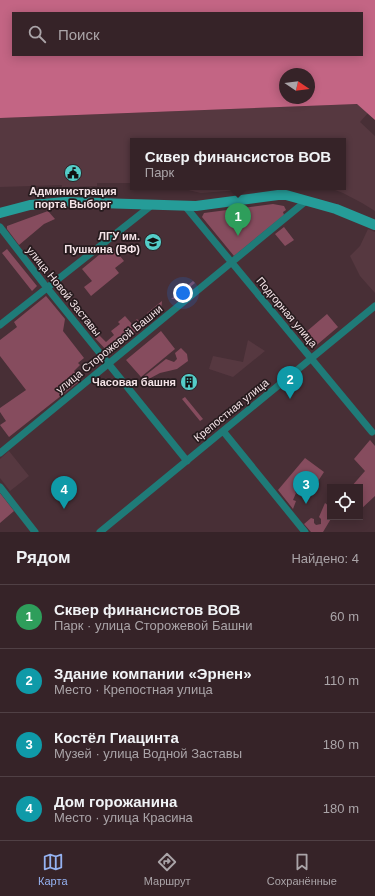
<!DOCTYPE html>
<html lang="ru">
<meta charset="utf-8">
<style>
:root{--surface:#362328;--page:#3d2b30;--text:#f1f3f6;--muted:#aaa4a8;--line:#504045;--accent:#95b2f1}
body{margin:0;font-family:Helvetica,sans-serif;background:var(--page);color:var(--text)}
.controls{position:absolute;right:12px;bottom:12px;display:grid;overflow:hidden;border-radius:0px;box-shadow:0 2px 10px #0003}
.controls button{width:36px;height:36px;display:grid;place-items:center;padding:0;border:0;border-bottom:1px solid var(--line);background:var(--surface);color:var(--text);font:20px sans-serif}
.compass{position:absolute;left:279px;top:68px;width:36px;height:36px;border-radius:50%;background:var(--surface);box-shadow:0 2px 10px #0003;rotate:103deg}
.you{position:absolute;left:183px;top:293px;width:14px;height:14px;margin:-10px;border:3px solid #fff;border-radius:50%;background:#1a73e8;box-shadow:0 0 0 6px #1a73e833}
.badge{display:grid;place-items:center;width:26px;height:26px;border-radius:50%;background:var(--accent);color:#fff;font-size:13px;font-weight:700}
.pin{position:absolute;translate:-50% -33px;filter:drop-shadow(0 1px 2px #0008)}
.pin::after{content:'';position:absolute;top:21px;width:14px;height:12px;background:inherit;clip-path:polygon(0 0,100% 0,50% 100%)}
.popup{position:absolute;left:130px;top:138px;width:216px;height:52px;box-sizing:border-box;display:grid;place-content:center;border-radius:0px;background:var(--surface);filter:drop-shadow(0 1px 3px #0005);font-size:13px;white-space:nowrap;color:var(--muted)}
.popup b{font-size:15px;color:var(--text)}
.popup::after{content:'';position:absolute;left:50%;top:100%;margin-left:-8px;border:8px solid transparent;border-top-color:var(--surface)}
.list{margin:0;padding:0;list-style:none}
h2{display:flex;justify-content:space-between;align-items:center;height:52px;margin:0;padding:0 16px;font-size:17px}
h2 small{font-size:13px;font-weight:400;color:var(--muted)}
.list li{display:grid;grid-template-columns:26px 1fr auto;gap:12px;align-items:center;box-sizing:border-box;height:64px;padding:0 16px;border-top:1px solid var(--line)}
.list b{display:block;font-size:15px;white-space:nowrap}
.list p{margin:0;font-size:13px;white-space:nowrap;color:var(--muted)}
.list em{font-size:13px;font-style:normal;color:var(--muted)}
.icon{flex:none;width:22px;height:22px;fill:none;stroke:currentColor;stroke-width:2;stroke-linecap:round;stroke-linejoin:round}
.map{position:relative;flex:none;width:375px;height:532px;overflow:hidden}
.search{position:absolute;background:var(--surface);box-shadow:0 2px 10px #0003;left:12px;right:12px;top:12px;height:44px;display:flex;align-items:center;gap:10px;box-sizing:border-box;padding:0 14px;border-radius:0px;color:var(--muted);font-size:15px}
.sheet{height:308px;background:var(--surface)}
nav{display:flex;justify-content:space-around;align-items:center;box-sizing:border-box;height:56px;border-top:1px solid var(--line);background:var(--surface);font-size:11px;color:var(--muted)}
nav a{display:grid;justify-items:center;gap:2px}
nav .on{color:var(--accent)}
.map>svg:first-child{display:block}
.built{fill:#563840}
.green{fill:#864c5e}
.water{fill:#c36584;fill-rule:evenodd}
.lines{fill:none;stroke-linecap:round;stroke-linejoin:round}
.street{stroke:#1f7b78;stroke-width:7}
.secondary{stroke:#259c98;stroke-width:10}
.labels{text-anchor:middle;stroke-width:3.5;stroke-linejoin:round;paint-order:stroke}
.poi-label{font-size:11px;font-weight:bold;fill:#f4e3e7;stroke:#271b1e;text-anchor:end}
.street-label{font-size:11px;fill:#f4e3e7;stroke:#271b1e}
</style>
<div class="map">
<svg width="375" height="532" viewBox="0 0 375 532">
<rect width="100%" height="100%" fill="#482f36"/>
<path class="built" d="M358,104L368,113L360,122L375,136V211L362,203L343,193L327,187H321H343V141H133V183H97V186L62,187V185L0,187V118Z
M175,187H278L201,193Z
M368,229L375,232V293L360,276L350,256L360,246Z
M248,340L265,351L233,377L209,369L213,356L243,362Z
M9,451L29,476L10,491L0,478V459Z"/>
<path class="green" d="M273,204L284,206L286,210L283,212L284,215L234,256L202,217L204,213Z
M48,211L55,219L44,224L19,245L7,229V226Z
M284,227L294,240L285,246L275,234Z
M111,245L124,261L115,268L119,273L91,296L84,287L92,281L82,269Z
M7,249L37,286L32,291L2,253Z
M193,281L195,283L175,299H171Z
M46,296L65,319L63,331L84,358L78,363L80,365L74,371L81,380L9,437L0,425L6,421L0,412V408L26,390L0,356V340L17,327L14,322Z
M162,301L161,311L109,353L94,337L99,335L106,342L114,335L111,331L120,324L118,322L125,316L132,324L137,319L141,323L149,316L147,313Z
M327,314L338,327L312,349L295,328L300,326L306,332Z
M161,331L175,349L141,377L126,360Z
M181,348L187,354L188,361L177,369L160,373L145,381L142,378L166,359L174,362L177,359L175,353Z
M185,397L203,419L200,421L182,399Z
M370,440L375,446V496L360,510V487H351L365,471L354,459Z
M305,458L324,472L309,495L295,489V492L296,493L293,500L296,501L293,509L278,490Z
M0,493L14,511L0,523Z
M325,503L330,507V517H332L323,532H311L304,524L311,518L314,519V523L316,525L321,524V519L319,517Z"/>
<path class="water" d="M0,0H375V120L357,104L0,118ZM13,13H362V55H13ZM285,74H309V98H285Z"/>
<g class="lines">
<path class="street" d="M185,206L372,432
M0,227L44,284L187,461
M0,325L152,205
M223,431L305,532
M0,453L306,201
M0,487L35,532
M100,532L375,306"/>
<path class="secondary" d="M0,213L30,205L66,202L196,206L278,195H286L336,209L375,225"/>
</g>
<defs>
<g id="civic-disc" transform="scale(0.9)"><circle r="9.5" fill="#54cdc8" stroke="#271b1e"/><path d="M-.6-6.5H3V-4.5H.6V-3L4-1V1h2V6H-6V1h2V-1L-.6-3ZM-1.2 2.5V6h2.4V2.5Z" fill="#111"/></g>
<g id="university-disc" transform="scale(0.9)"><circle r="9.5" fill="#54cdc8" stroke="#271b1e"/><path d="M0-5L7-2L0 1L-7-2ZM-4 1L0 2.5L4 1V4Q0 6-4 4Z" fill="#111"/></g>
<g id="building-disc" transform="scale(0.9)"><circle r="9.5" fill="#54cdc8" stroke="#271b1e"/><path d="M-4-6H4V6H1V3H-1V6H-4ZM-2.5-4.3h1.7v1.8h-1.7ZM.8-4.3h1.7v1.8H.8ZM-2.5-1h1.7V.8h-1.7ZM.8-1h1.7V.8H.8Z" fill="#111"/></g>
</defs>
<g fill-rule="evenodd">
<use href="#civic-disc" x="73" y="173"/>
<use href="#university-disc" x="153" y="242"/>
<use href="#building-disc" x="189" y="382"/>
</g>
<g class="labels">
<g class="poi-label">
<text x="73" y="195" text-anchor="middle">Администрация<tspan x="73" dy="13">порта Выборг</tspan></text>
<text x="140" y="240">ЛГУ им.<tspan x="140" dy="13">Пушкина (ВФ)</tspan></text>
<text x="176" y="386">Часовая башня</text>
</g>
<g class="street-label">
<text transform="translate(64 291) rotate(51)" y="4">улица Новой Заставы</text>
<text transform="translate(287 312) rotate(50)" y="4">Подгорная улица</text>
<text transform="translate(109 349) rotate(-39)" y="4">улица Сторожевой Башни</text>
<text transform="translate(231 410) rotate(-39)" y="4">Крепостная улица</text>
</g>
</g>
</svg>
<div class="controls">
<button><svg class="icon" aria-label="locate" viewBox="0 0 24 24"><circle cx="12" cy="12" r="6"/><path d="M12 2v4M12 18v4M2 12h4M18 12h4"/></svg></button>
</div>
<svg class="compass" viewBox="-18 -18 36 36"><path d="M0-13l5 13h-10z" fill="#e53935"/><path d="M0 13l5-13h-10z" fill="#aaa4a8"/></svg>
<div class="you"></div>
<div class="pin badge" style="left:238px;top:236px;background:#2e9e5b">1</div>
<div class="popup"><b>Сквер финансистов ВОВ</b>Парк</div>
<div class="pin badge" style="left:290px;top:399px;background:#0f9aa8">2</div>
<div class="pin badge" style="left:306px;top:504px;background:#0f9aa8">3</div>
<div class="pin badge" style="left:64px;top:509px;background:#0f9aa8">4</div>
<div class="search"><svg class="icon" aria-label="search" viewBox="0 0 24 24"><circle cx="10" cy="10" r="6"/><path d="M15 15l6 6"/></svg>Поиск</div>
</div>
<section class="sheet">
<h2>Рядом<small>Найдено: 4</small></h2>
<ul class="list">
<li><span class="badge" style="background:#2e9e5b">1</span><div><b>Сквер финансистов ВОВ</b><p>Парк · улица Сторожевой Башни</p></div><em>60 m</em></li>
<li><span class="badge" style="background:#0f9aa8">2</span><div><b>Здание компании «Эрнен»</b><p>Место · Крепостная улица</p></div><em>110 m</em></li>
<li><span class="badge" style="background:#0f9aa8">3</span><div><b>Костёл Гиацинта</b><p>Музей · улица Водной Заставы</p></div><em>180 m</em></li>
<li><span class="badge" style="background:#0f9aa8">4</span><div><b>Дом горожанина</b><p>Место · улица Красина</p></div><em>180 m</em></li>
</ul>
</section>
<nav>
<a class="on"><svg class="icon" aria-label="map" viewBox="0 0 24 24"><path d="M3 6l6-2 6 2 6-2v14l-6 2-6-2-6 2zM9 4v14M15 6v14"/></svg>Карта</a>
<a><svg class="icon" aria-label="directions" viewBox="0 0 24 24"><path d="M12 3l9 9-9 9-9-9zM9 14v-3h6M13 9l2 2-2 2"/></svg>Маршрут</a>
<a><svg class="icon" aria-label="saved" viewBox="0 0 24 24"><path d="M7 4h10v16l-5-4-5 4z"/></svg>Сохранённые</a>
</nav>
